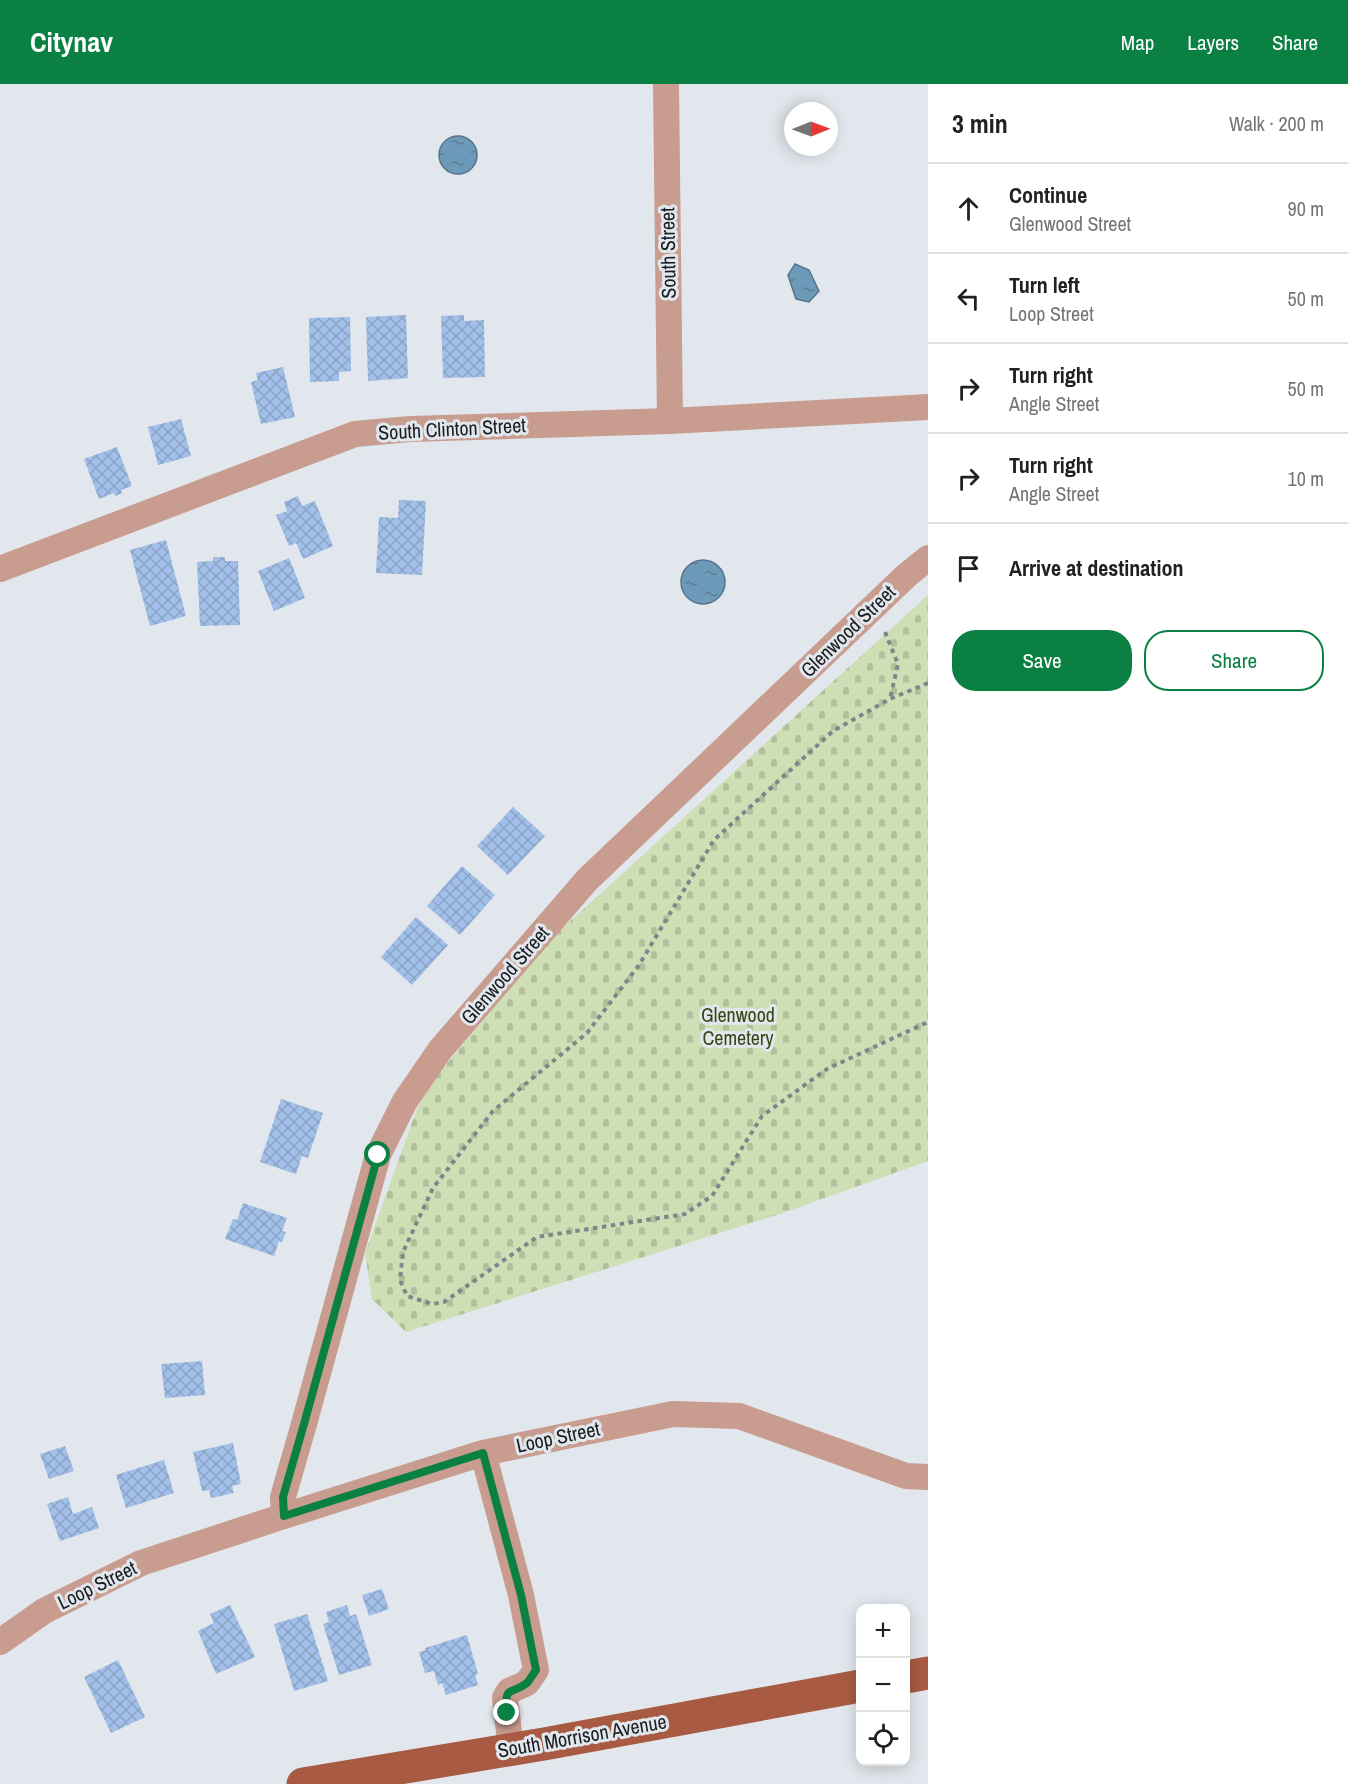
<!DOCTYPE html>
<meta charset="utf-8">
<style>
:root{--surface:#fff;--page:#f6f6f6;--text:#202124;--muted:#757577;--line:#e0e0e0;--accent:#0b8043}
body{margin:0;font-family:"Archivo Narrow",sans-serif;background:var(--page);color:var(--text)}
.controls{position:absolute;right:18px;bottom:18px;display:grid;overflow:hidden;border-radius:12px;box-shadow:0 3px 15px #0003}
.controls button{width:54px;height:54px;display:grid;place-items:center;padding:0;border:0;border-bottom:2px solid var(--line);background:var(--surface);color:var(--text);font:30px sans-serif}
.compass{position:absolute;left:784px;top:18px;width:54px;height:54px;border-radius:50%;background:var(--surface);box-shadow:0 3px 15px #0003;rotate:89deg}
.stop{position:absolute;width:18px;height:18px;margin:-14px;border:4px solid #0b8043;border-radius:50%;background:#fff}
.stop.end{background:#0b8043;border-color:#fff;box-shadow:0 2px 6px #0008}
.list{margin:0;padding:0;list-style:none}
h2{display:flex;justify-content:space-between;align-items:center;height:78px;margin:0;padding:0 24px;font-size:26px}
h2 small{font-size:20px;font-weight:400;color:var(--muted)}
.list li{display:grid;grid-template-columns:39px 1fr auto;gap:18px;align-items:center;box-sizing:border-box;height:90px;padding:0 24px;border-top:2px solid var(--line)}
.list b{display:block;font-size:22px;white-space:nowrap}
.list p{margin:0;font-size:20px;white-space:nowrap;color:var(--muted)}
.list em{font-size:20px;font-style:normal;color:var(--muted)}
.actions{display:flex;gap:12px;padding:18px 24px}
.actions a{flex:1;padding:14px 0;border:2px solid var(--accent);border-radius:24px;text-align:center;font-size:21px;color:var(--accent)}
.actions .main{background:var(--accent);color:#fff}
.icon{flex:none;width:33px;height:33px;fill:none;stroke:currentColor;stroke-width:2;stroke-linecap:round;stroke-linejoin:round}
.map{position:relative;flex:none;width:928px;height:1700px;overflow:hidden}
header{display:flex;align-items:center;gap:36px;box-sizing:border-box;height:84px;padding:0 30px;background:var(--accent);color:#fff}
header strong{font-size:28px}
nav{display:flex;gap:33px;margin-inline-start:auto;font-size:21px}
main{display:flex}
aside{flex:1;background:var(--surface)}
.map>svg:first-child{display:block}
.cemetery{fill:url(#cemetery-stones)}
.water{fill:url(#water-ripples);stroke:#55748a;stroke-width:1.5}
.building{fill:url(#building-cross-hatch)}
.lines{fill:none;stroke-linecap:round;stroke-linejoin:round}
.path{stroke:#818589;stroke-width:4;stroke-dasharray:4.5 4.5;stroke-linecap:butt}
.street{stroke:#c89c8e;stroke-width:26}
.primary{stroke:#a85b42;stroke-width:33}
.route{stroke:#0b8043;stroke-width:8}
.labels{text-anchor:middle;stroke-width:6;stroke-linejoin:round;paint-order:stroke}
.street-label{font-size:20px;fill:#1a1c1e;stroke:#e2e7ed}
.park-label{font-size:20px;fill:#374713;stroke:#e2e7ed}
</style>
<header>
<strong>Citynav</strong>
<nav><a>Map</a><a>Layers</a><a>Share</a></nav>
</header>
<main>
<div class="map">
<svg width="928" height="1700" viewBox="0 0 928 1700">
<defs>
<pattern id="cemetery-stones" width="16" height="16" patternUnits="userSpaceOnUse" patternTransform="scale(1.5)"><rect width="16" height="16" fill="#cfdfb5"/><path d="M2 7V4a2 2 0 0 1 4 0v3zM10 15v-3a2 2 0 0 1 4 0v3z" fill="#b1bf9b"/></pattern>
<pattern id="water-ripples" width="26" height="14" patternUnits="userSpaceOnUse" patternTransform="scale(1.5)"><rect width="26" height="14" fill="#6e9ab9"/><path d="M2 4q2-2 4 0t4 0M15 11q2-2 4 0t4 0" fill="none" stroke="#5a7d96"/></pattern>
<pattern id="building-cross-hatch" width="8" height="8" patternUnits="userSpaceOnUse" patternTransform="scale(1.5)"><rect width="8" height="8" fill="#a1bfe8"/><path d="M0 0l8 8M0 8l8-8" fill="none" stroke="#8aa4c7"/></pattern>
</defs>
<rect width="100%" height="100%" fill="#e2e7ed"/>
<path class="cemetery" d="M928,511V1077L780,1130L406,1248L372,1215L365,1169L423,1008L554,852Z"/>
<path class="water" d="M439 71a19 19 0 1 1 38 0a19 19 0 1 1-38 0Z
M795,180L809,186L819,207L809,218L796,215L788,191Z
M681 498a22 22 0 1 1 44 0a22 22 0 1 1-44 0Z"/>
<path class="building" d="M406,231L408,294L368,297L366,233Z
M464,231V237L484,236L485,293L443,294L441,232Z
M350,233L351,287L339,288V297L310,298L309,234Z
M283,283L295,333L261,340L251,298L258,296L256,289Z
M181,335L191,372L158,381L148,343Z
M117,363L132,402L121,406L122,409L115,412L114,409L99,415L84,375Z
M298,412L302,422L315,417L333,462L303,475L296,459L289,462L276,431L287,427L284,418Z
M399,416L426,417L422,491L376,489L379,433L398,434Z
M166,456L186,532L150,542L130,466Z
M213,473H225V477H238L240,541L200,542L197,478L213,477Z
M289,474L305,514L274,527L258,487Z
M513,723L545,752L508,791L477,762Z
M462,782L495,811L460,851L427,822Z
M416,833L448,861L412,901L381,873Z
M281,1015L323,1029L308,1074L302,1072L296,1090L260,1078Z
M243,1119L287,1134L282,1147L286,1148L282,1158L279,1157L274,1172L225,1155L233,1135L237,1136Z
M202,1277L205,1311L165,1314L161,1280Z
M233,1359L241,1400L232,1402L234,1409L211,1414L209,1406L202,1407L193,1368Z
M65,1362L74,1387L49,1395L40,1370Z
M164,1376L174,1409L126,1424L116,1391Z
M68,1413L73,1430L92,1423L99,1444L60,1457L47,1420Z
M382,1505L389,1525L369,1532L362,1511Z
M230,1521L255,1573L216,1590L198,1547L214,1539L210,1530Z
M347,1521L350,1532L356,1530L372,1581L339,1591L323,1540L329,1538L326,1528Z
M307,1530L328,1597L294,1607L274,1540Z
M467,1551L478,1590L475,1591L478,1601L446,1611L442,1599L438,1601L434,1587L425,1589L419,1568L426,1566L425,1564Z
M118,1576L145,1633L111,1649L84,1593Z"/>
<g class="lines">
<path class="path" d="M885,548L898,580L890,615
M928,599L890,615L833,647L714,756L639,881L587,949L493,1027L433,1104L403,1168L400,1196L407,1212L432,1220L444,1218L537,1153L685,1130L712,1112L762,1032L827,985L928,938"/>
<path class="street" d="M666,0L670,337
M0,485L355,350L410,345L670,337L928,323
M483,1369L521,1511L536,1586L527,1599L509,1607L505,1614L511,1665
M284,1432L283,1413L304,1340L378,1071L405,1017L440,966L587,796L907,491L928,474
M0,1558L44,1527L141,1479L284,1432L483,1369L673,1330L739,1332L906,1392L928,1393"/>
<path class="primary" d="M906,1593L928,1589
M303,1700L544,1660L860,1602"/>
</g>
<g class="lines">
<path class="route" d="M378,1071L304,1340L283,1413L284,1432L483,1369L521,1511L536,1586C533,1590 530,1596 527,1599C510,1612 504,1600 507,1629"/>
</g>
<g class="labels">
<g class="street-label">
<text transform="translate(668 169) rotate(-91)" y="7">South Street</text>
<text transform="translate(452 345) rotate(-3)" y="7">South Clinton Street</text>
<text transform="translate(848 547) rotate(-44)" y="7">Glenwood Street</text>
<text transform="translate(505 891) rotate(-49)" y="7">Glenwood Street</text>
<text transform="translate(558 1353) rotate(-12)" y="7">Loop Street</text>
<text transform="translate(97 1501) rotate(-26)" y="7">Loop Street</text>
<text transform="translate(582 1652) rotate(-10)" y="7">South Morrison Avenue</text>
</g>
<g class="park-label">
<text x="738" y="938">Glenwood<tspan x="738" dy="23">Cemetery</tspan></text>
</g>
</g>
</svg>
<div class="controls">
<button>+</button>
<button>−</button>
<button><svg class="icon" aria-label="locate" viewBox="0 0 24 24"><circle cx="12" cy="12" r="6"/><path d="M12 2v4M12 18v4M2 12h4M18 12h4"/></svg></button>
</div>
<svg class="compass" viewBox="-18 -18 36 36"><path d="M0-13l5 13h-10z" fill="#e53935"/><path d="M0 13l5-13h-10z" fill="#757577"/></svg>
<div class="stop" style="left:378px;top:1071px"></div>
<div class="stop end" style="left:507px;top:1629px"></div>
</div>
<aside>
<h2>3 min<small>Walk · 200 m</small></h2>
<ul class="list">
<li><svg class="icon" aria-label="ahead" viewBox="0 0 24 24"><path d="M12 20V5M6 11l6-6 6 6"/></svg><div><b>Continue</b><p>Glenwood Street</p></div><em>90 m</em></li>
<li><svg class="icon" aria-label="left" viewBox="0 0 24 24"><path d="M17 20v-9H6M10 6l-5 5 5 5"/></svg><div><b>Turn left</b><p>Loop Street</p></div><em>50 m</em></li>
<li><svg class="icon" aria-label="right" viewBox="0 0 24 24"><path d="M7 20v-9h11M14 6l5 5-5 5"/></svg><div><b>Turn right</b><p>Angle Street</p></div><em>50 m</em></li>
<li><svg class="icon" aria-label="right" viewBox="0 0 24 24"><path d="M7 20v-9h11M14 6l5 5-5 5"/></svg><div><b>Turn right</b><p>Angle Street</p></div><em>10 m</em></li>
<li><svg class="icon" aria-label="arrive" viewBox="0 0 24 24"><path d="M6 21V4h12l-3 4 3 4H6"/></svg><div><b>Arrive at destination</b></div></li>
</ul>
<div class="actions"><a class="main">Save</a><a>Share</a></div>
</aside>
</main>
